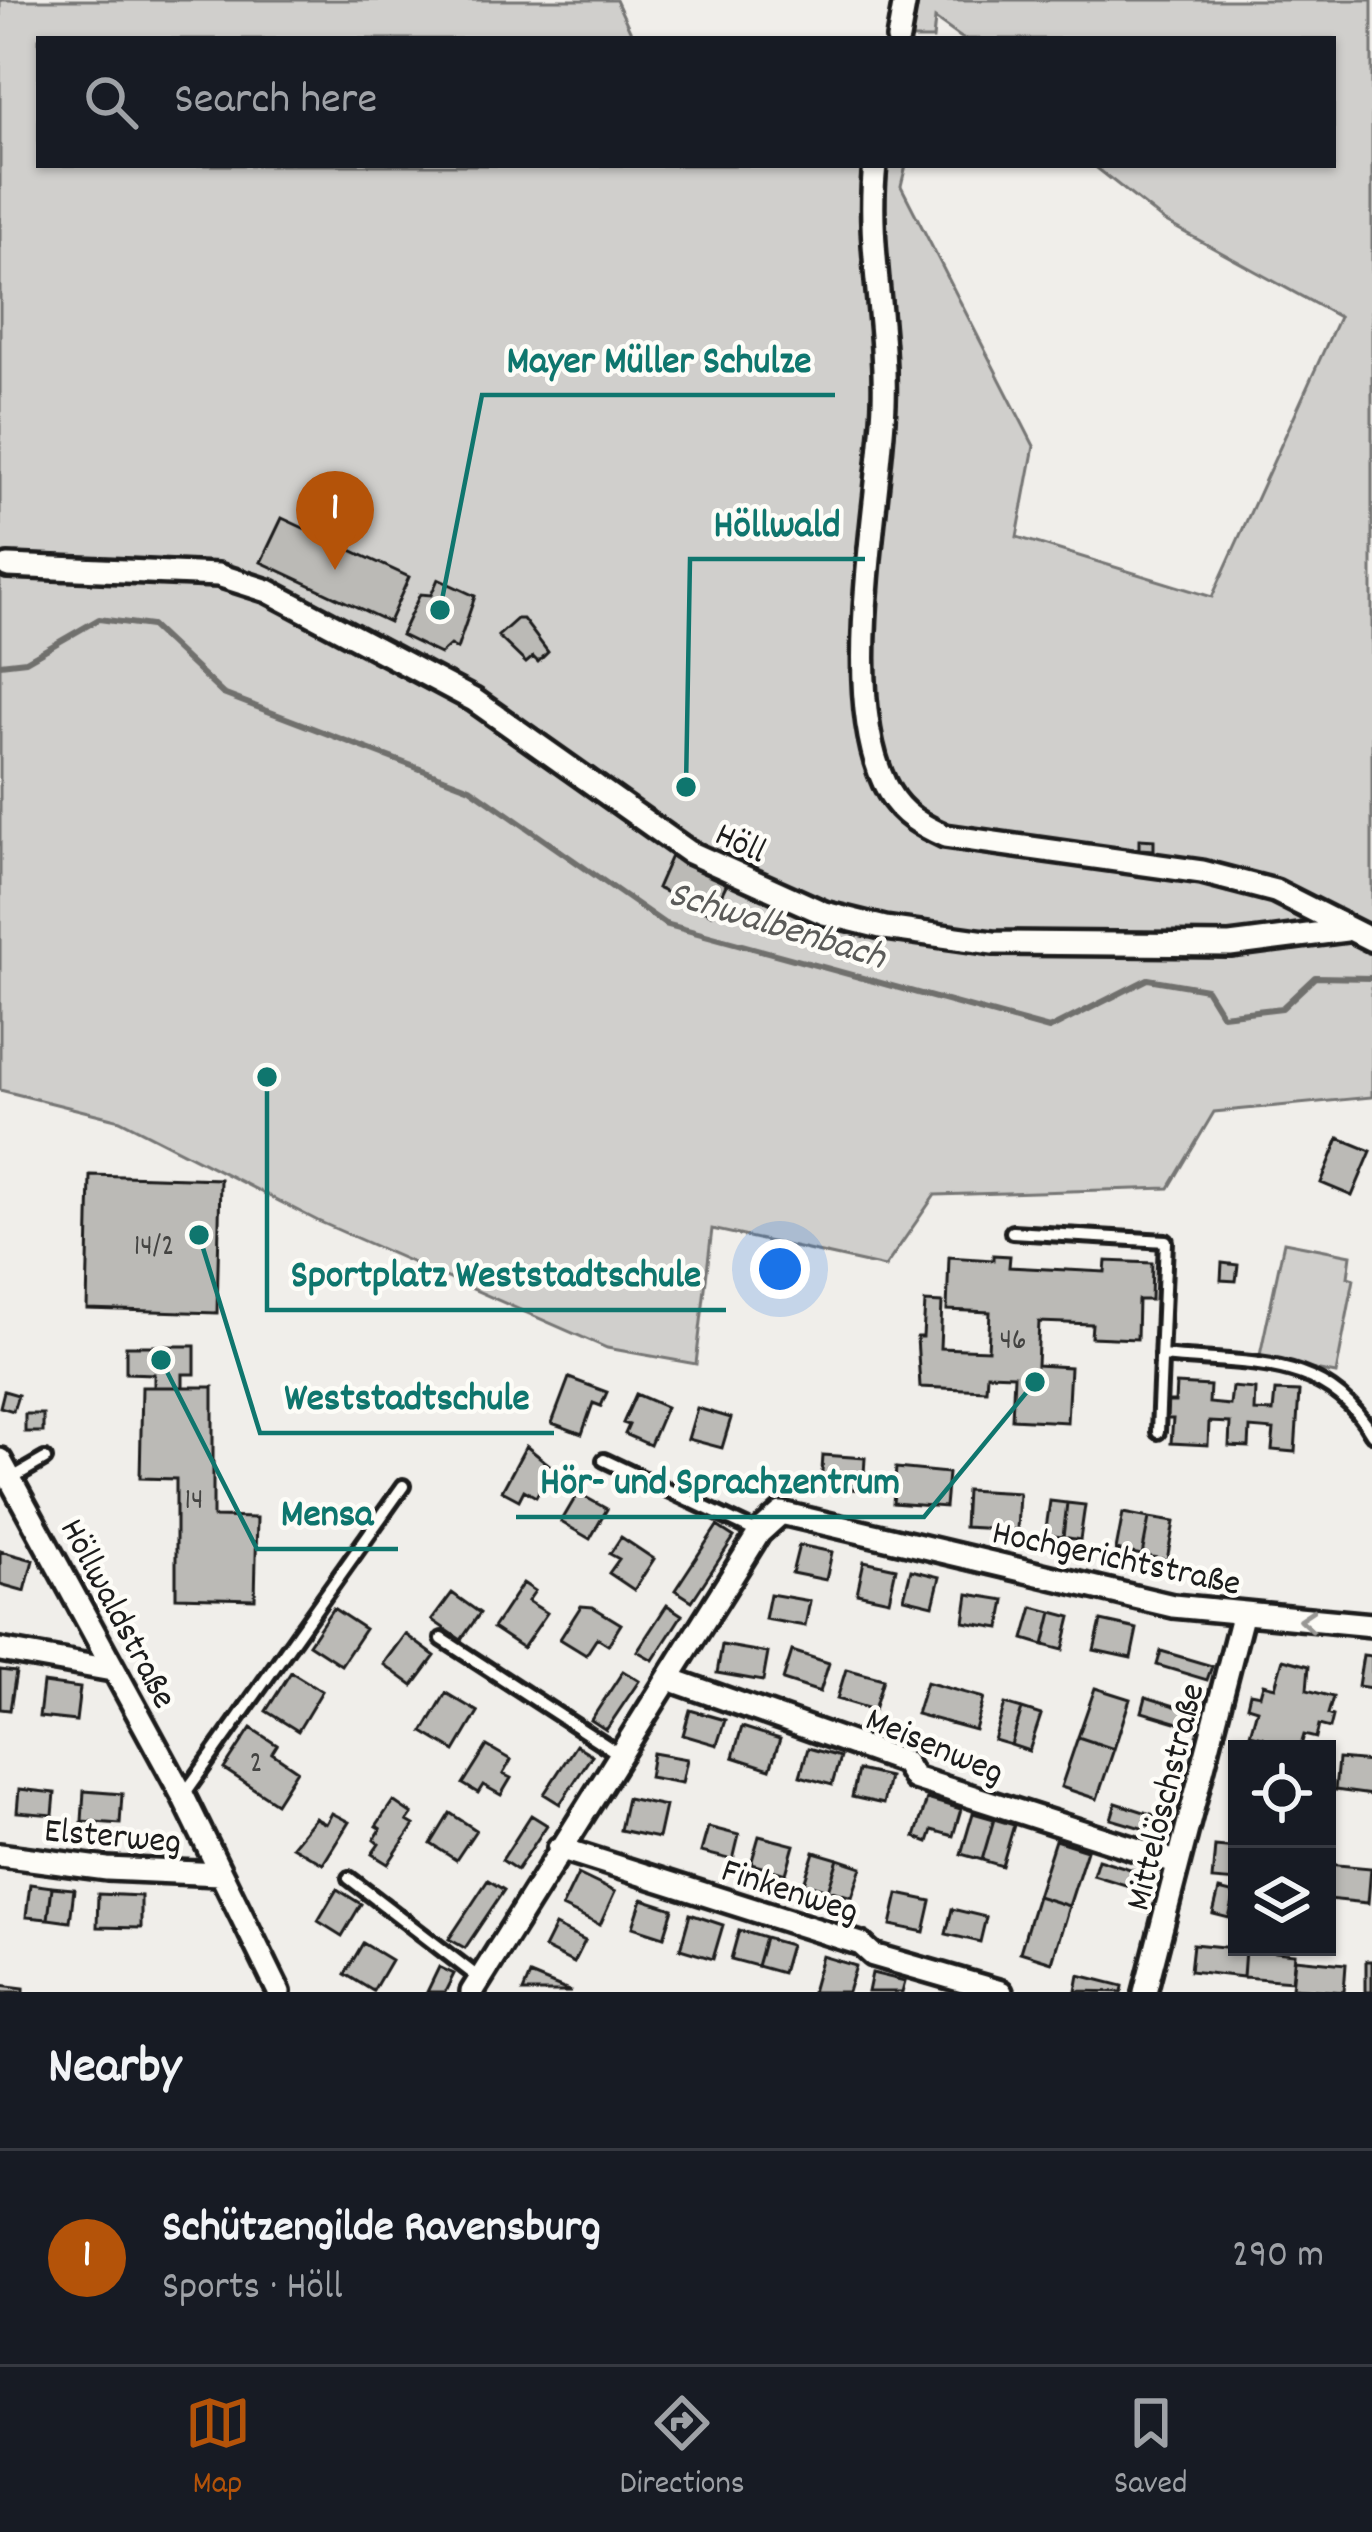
<!DOCTYPE html>
<meta charset="utf-8">
<style>
:root{--surface:#171b24;--page:#242831;--text:#f1f3f6;--muted:#9ea1a6;--line:#363941;--accent:#b45309}
body{margin:0;font-family:Dekko,sans-serif;background:var(--page);color:var(--text)}
.controls{position:absolute;right:36px;bottom:36px;display:grid;overflow:hidden;border-radius:0px;box-shadow:0 3px 9px #0004}
.controls button{width:108px;height:108px;display:grid;place-items:center;padding:0;border:0;border-bottom:3px solid var(--line);background:var(--surface);color:var(--text);font:60px sans-serif}
.you{position:absolute;left:780px;top:1269px;width:42px;height:42px;margin:-30px;border:9px solid #fff;border-radius:50%;background:#1a73e8;box-shadow:0 0 0 18px #1a73e833}
.badge{display:grid;place-items:center;width:78px;height:78px;border-radius:50%;background:var(--accent);color:#fff;font-size:39px;font-weight:700}
.pin{position:absolute;translate:-50% -99px;filter:drop-shadow(0 3px 6px #0008)}
.pin::after{content:'';position:absolute;top:63px;width:42px;height:36px;background:inherit;clip-path:polygon(0 0,100% 0,50% 100%)}
.list{margin:0;padding:0;list-style:none}
h2{display:flex;justify-content:space-between;align-items:center;height:156px;margin:0;padding:0 48px;font-size:51px}
h2 small{font-size:39px;font-weight:400;color:var(--muted)}
.list li{display:grid;grid-template-columns:78px 1fr auto;gap:36px;align-items:center;box-sizing:border-box;height:216px;padding:0 48px;border-top:3px solid var(--line)}
.list b{display:block;font-size:45px;white-space:nowrap}
.list p{margin:0;font-size:39px;white-space:nowrap;color:var(--muted)}
.list em{font-size:39px;font-style:normal;color:var(--muted)}
.icon{flex:none;width:66px;height:66px;fill:none;stroke:currentColor;stroke-width:2;stroke-linecap:round;stroke-linejoin:round}
.map{position:relative;flex:none;width:1372px;height:1992px;overflow:hidden}
.search{position:absolute;background:var(--surface);box-shadow:0 3px 9px #0004;left:36px;right:36px;top:36px;height:132px;display:flex;align-items:center;gap:30px;box-sizing:border-box;padding:0 42px;border-radius:0px;color:var(--muted);font-size:45px}
.sheet{height:372px;background:var(--surface)}
nav{display:flex;justify-content:space-around;align-items:center;box-sizing:border-box;height:168px;border-top:3px solid var(--line);background:var(--surface);font-size:33px;color:var(--muted)}
nav a{display:grid;justify-items:center;gap:6px}
nav .on{color:var(--accent)}
.map>svg:first-child{display:block}
.green{fill:#d0cfcc;stroke:#767674;stroke-width:3}
.lines{fill:none;stroke-linecap:round;stroke-linejoin:round}
.stream{stroke:#706f6d;stroke-width:6}
.building{fill:#bbbab6;stroke:#1c1c1c;stroke-width:3}
.service-casing{stroke:#1c1c1c;stroke-width:20}
.minor-casing{stroke:#1c1c1c;stroke-width:30}
.service{stroke:#fdfcf7;stroke-width:10}
.minor{stroke:#fdfcf7;stroke-width:21}
.oneway{stroke:#989794}
.labels{text-anchor:middle;stroke-width:9;stroke-linejoin:round;paint-order:stroke}
.number-label{font-size:30px;fill:#444442}
.street-label{font-size:36px;fill:#1c1c1c;stroke:#fdfcf7}
.water-label{font-size:39px;font-style:italic;fill:#5b5b59;stroke:#fdfcf7}
.leader{fill:none;stroke:#0f766e;stroke-width:4.5}
.callout-dot{fill:#0f766e;stroke:#fdfcf7;stroke-width:4.5}
.callout-label{font-size:39px;text-anchor:middle;font-weight:bold;fill:#0f766e;stroke:#fdfcf7;stroke-width:9;stroke-linejoin:round;paint-order:stroke}
</style>
<div class="map">
<svg width="1372" height="1992" viewBox="0 0 1372 1992">
<rect width="100%" height="100%" fill="#f0eeea"/>
<filter id="ink" filterUnits="userSpaceOnUse"><feTurbulence type="fractalNoise" baseFrequency=".00833" numOctaves="2"/><feDisplacementMap in="SourceGraphic" scale="24" xChannelSelector="R" yChannelSelector="G"/><feConvolveMatrix kernelMatrix="1 2 1 2 8 2 1 2 1" color-interpolation-filters="sRGB"/></filter>
<g filter="url(#ink)">
<path class="green" d="M0,0H616L634,39H39V165H906L901,186L1034,446L1017,537L1212,597L1339,317L1164,221L1093,165H1333V39H963L935,19L933,39H888L905,0H1372V1097L1214,1112L1169,1188L935,1195L885,1267L712,1229L696,1364L607,1348L318,1221L120,1120L0,1090Z
M1284,1242L1351,1255L1348,1277L1354,1279L1336,1374L1259,1360Z"/>
<g class="lines">
<path class="stream" d="M0,664L26,661L99,619L151,626L223,694L470,788L665,924L1049,1029L1148,979L1206,989L1222,1015L1282,1008L1315,977L1372,978"/>
</g>
<path class="building" d="M282,518L409,577L389,622L261,562Z
M438,579L475,596L457,649L450,645L440,654L401,635L420,594L431,595Z
M517,619H523L548,652L538,662L533,657L526,663L498,636Z
M1139,839L1154,840V850L1139,849Z
M671,856L727,883L712,914L657,888Z
M1339,1138L1371,1151L1352,1196L1321,1183Z
M90,1175L220,1179L217,1313L87,1309Z
M993,1255L1010,1256L1009,1267L1105,1272L1106,1261L1152,1263L1151,1300H1138L1137,1339L1091,1337L1092,1324L1039,1322L1037,1365L1070,1367L1067,1422L1012,1419L1014,1375L987,1374L986,1390L920,1387L917,1337H923L925,1302L942,1303L940,1348L988,1350L990,1312L947,1310L949,1257L993,1260Z
M1222,1263L1238,1265L1236,1281L1221,1280Z
M126,1346H195V1374H183V1387H154V1374L126,1373Z
M569,1378L607,1392L601,1406L593,1403L582,1434L552,1423Z
M1176,1384L1210,1386L1209,1403L1230,1405L1232,1387L1255,1389L1254,1411L1273,1412L1275,1391L1299,1392L1295,1452L1272,1450L1274,1430L1250,1428L1249,1447L1229,1446L1230,1423L1209,1422L1208,1445L1171,1443L1173,1419H1164L1165,1402H1175Z
M142,1387H213V1517L257,1518L255,1599L176,1597V1479L140,1478Z
M4,1391L18,1395L13,1411L0,1407Z
M636,1394L666,1407L650,1445L625,1434L629,1425L623,1423Z
M697,1408L731,1418L722,1448L688,1439Z
M25,1414H43V1432H25Z
M526,1446L552,1467L536,1497L524,1490L519,1500L502,1491Z
M823,1455L865,1458L863,1490L821,1487Z
M896,1468L948,1473L945,1507L893,1503Z
M966,1490L1019,1493L1017,1530L964,1527Z
M578,1493L607,1509L590,1539L561,1522Z
M1050,1501L1067,1503L1063,1537L1045,1535Z
M1067,1503L1085,1505L1080,1540L1063,1537Z
M1123,1513L1149,1518L1142,1555L1116,1550Z
M1149,1518L1174,1522L1167,1560L1142,1555Z
M717,1526L734,1537L692,1601L675,1590Z
M621,1537L654,1559L634,1590L609,1573L619,1559L610,1554Z
M799,1545L832,1552L826,1580L792,1573Z
M0,1551L33,1560L25,1591L0,1584Z
M864,1561L896,1568L889,1600L857,1593Z
M911,1570L940,1577L933,1605L904,1598Z
M523,1583L535,1591L528,1601L547,1613L523,1648L493,1628Z
M452,1593L480,1613L461,1640L432,1620Z
M770,1594L810,1601L805,1626L765,1619Z
M968,1594L1005,1600L1000,1628L964,1622Z
M667,1605L682,1615L653,1660L637,1651Z
M581,1606L593,1607L621,1624L608,1645L597,1638L586,1655L560,1639Z
M1033,1607L1052,1612L1044,1645L1024,1639Z
M333,1608L365,1629L341,1665L309,1644Z
M1052,1612L1071,1617L1063,1650L1044,1645Z
M1101,1621L1137,1629L1131,1658L1094,1650Z
M405,1634L435,1656L413,1686L383,1664Z
M722,1645L768,1653L763,1681L717,1673Z
M792,1651L829,1663L820,1692L783,1680Z
M1161,1651L1212,1666L1207,1680L1157,1665Z
M1363,1655L1372,1656V1688L1358,1686Z
M1283,1659L1309,1666L1307,1690L1333,1697L1328,1714L1333,1716L1330,1728L1319,1725L1316,1738L1304,1735L1300,1749H1260L1263,1737L1250,1734L1257,1709L1247,1706L1250,1693L1260,1695L1263,1684L1275,1687Z
M846,1669L883,1679L874,1710L837,1699Z
M0,1670L16,1672L10,1710L0,1709Z
M623,1671L639,1681L606,1730L591,1720Z
M291,1672L322,1691L298,1731L266,1711Z
M926,1682L984,1698L975,1730L916,1714Z
M43,1683L80,1688L76,1721L39,1717Z
M1095,1688L1130,1699L1114,1749L1078,1737Z
M446,1693L478,1712L455,1751L423,1732Z
M1146,1697L1197,1713L1192,1727L1142,1712Z
M1005,1704L1022,1709L1011,1745L994,1740Z
M1022,1709L1041,1715L1029,1751L1011,1745Z
M690,1710L725,1720L717,1745L683,1735Z
M742,1727L780,1739L770,1769L733,1757Z
M251,1728L277,1745L272,1753L297,1770L276,1803L224,1769Z
M1078,1737L1114,1749L1097,1799L1061,1787Z
M576,1745L592,1755L560,1804L544,1794Z
M487,1746L511,1760L503,1774L511,1778L501,1795L483,1785L478,1793L463,1784Z
M808,1748L840,1757L832,1785L800,1776Z
M653,1753L687,1759L682,1783L649,1777Z
M1338,1759L1372,1762V1795L1335,1790Z
M858,1770L889,1777L883,1804L852,1797Z
M19,1789L55,1793L53,1815L17,1812Z
M84,1791L122,1794L120,1824L82,1821Z
M627,1798L665,1806L658,1838L620,1830Z
M927,1799L961,1809L953,1836L932,1830L928,1842L915,1837Z
M393,1801L412,1814L407,1821L414,1825L388,1864L372,1854L379,1844L374,1840L381,1829L376,1826Z
M1116,1803L1173,1821L1168,1836L1111,1819Z
M332,1813L349,1822L323,1864L292,1846L315,1818L326,1824Z
M450,1813L476,1830L456,1860L431,1844Z
M973,1813L994,1819L982,1860L961,1854Z
M531,1815L547,1825L517,1870L502,1860Z
M994,1819L1014,1825L1002,1866L982,1860Z
M708,1827L739,1835L733,1860L701,1852Z
M759,1836L794,1845L786,1874L751,1864Z
M1055,1840L1087,1850L1069,1906L1037,1896Z
M1215,1846L1237,1848V1882L1212,1880Z
M814,1852L838,1859L828,1890L804,1883Z
M838,1859L862,1867L852,1897L828,1890Z
M1098,1859L1153,1876L1148,1892L1093,1875Z
M1327,1864L1371,1868L1368,1903L1327,1899Z
M578,1874L615,1892L600,1925L562,1907Z
M488,1880L504,1890L465,1948L449,1939Z
M30,1884L52,1887L48,1919L26,1917Z
M52,1887L74,1889L70,1922L48,1919Z
M337,1889L361,1904L342,1936L318,1921Z
M1219,1890L1235,1894L1229,1918L1213,1914Z
M98,1894L141,1896V1928L97,1927Z
M898,1894L931,1901L924,1932L891,1925Z
M1037,1896L1069,1906L1052,1962L1020,1952Z
M642,1899L673,1909L664,1937L633,1927Z
M952,1909L986,1917L980,1942L946,1934Z
M690,1914L723,1925L713,1959L680,1949Z
M555,1926L585,1941L574,1963L544,1948Z
M739,1930L765,1938L757,1966L731,1959Z
M765,1938L790,1945L782,1973L757,1966Z
M363,1943L391,1960L373,1991L345,1974Z
M1193,1944L1245,1949L1243,1977L1190,1971Z
M1245,1949L1295,1954L1292,1981L1243,1977Z
M822,1956L856,1966L848,1992H812Z
M1295,1959L1346,1964L1344,1992L1292,1988Z
M1366,1961H1372V1992H1366Z
M439,1967L454,1974L445,1992H427Z
M872,1973L905,1981L902,1992H868Z
M530,1975L571,1992H523Z
M1079,1975L1123,1986L1122,1992L1076,1991Z
M0,1985L24,1988V1992H0Z"/>
<g class="lines">
<g class="service-casing">
<path id="service" d="M1012,1232L1166,1241L1158,1432
M1162,1356C1246,1365 1325,1353 1372,1434
M604,1460L759,1533
M12,1478L45,1459
M442,1639L619,1754
M183,1796L403,1486
M349,1878L479,1978"/>
</g>
<g class="minor-casing">
<path id="minor" d="M898,39L905,0
M875,165C866,244 887,323 884,403C880,505 837,702 889,792C902,815 923,826 945,836L1202,872L1275,891L1372,940
M8,566L218,575L268,591L474,700L689,852L824,913L885,928L993,943L1230,945L1346,930
M0,1460L183,1796L279,1992
M0,1650L112,1670
M672,1680L904,1762L914,1778L1176,1862
M559,1848L861,1944L873,1955L1001,1992
M0,1855L107,1869L220,1874
M472,1992L759,1533L781,1513L1173,1606L1372,1625
M1145,1992L1242,1616"/>
</g>
<use href="#service" class="service"/>
<use href="#minor" class="minor"/>
</g>
<defs><path id="oneway-chevron" d="M-2-3.5L2.5 0L-2 3.5" fill="none" stroke-width="1.6" stroke-linecap="round" stroke-linejoin="round" transform="scale(3)"/></defs>
<use class="oneway" href="#oneway-chevron" transform="translate(1307 1620) rotate(-176)"/>
</g>
<g class="labels">
<g class="number-label">
<text x="154" y="1254">14/2</text>
<text x="1013" y="1348">46</text>
<text x="194" y="1508">14</text>
<text x="256" y="1771">2</text>
</g>
<g class="street-label">
<text transform="translate(742 840) rotate(25)" y="13">Höll</text>
<text transform="translate(1117 1555) rotate(12)" y="13">Hochgerichtstraße</text>
<text transform="translate(121 1612) rotate(62)" y="13">Höllwaldstraße</text>
<text transform="translate(936 1743) rotate(23)" y="13">Meisenweg</text>
<text transform="translate(1162 1796) rotate(-76)" y="13">Mittelöschstraße</text>
<text transform="translate(113 1833) rotate(5)" y="13">Elsterweg</text>
<text transform="translate(791 1888) rotate(18)" y="13">Finkenweg</text>
</g>
<g class="water-label">
<text transform="translate(778 922) rotate(17)" y="14">Schwalbenbach</text>
</g>
</g>
<path class="leader" d="M440 610L482 395H835M686 787L690 559H865M267 1077L267 1310H726M199 1235L260 1433H554M1035 1382L924 1517H516M161 1360L257 1549H398"/>
<g class="callout-dot">
<circle cx="440" cy="610" r="12"/>
<circle cx="686" cy="787" r="12"/>
<circle cx="267" cy="1077" r="12"/>
<circle cx="199" cy="1235" r="12"/>
<circle cx="1035" cy="1382" r="12"/>
<circle cx="161" cy="1360" r="12"/>
</g>
<g class="callout-label">
<text x="659" y="372">Mayer Müller Schulze</text>
<text x="777" y="536">Höllwald</text>
<text x="496" y="1286">Sportplatz Weststadtschule</text>
<text x="407" y="1409">Weststadtschule</text>
<text x="720" y="1493">Hör- und Sprachzentrum</text>
<text x="327" y="1525">Mensa</text>
</g>
</svg>
<div class="controls">
<button><svg class="icon" aria-label="locate" viewBox="0 0 24 24"><circle cx="12" cy="12" r="6"/><path d="M12 2v4M12 18v4M2 12h4M18 12h4"/></svg></button>
<button><svg class="icon" aria-label="layers" viewBox="0 0 24 24"><path d="M12 4l9 5-9 5-9-5zM3 14l9 5 9-5"/></svg></button>
</div>
<div class="you"></div>
<div class="pin badge" style="left:335px;top:570px">1</div>
<div class="search"><svg class="icon" aria-label="search" viewBox="0 0 24 24"><circle cx="10" cy="10" r="6"/><path d="M15 15l6 6"/></svg>Search here</div>
</div>
<section class="sheet">
<h2>Nearby<small></small></h2>
<ul class="list">
<li><span class="badge">1</span><div><b>Schützengilde Ravensburg</b><p>Sports · Höll</p></div><em>290 m</em></li>
</ul>
</section>
<nav>
<a class="on"><svg class="icon" aria-label="map" viewBox="0 0 24 24"><path d="M3 6l6-2 6 2 6-2v14l-6 2-6-2-6 2zM9 4v14M15 6v14"/></svg>Map</a>
<a><svg class="icon" aria-label="directions" viewBox="0 0 24 24"><path d="M12 3l9 9-9 9-9-9zM9 14v-3h6M13 9l2 2-2 2"/></svg>Directions</a>
<a><svg class="icon" aria-label="saved" viewBox="0 0 24 24"><path d="M7 4h10v16l-5-4-5 4z"/></svg>Saved</a>
</nav>
